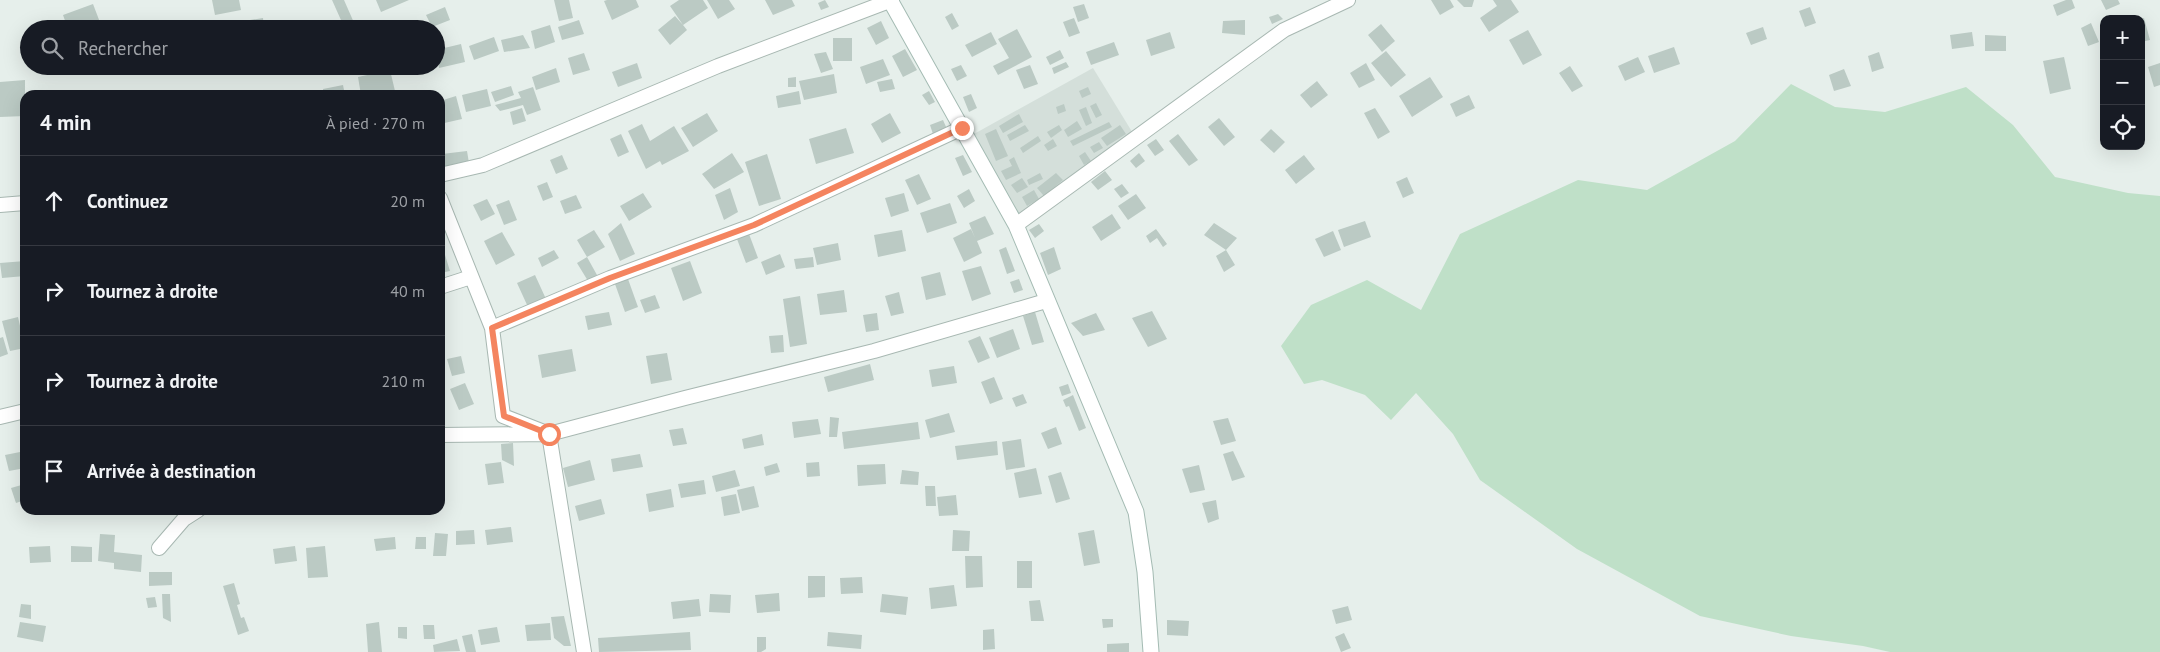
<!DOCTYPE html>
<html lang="fr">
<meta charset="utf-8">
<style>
:root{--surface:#171b24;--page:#242831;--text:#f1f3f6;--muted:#9ea1a6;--line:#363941}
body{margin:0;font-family:"PT Sans",sans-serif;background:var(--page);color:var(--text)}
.controls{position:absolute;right:15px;top:15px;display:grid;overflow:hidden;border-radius:10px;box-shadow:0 5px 20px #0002}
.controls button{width:45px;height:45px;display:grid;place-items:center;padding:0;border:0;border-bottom:1px solid var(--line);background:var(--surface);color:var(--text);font:25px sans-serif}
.stop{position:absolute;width:15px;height:15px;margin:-11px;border:4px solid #f4845f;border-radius:50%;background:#fff}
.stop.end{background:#f4845f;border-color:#fff;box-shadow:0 1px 5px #0008}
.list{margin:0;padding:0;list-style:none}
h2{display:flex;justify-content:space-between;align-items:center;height:65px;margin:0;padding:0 20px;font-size:21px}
h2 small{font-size:16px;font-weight:400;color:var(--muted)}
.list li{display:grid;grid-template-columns:32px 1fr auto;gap:15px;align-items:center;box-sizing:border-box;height:90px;padding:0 20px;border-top:1px solid var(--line)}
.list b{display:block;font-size:19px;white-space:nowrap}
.list em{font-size:16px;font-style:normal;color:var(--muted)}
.icon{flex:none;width:28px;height:28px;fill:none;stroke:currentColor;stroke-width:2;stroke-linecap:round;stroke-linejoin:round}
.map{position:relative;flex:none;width:2160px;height:652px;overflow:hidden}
.search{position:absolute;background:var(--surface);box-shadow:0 5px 20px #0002;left:20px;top:20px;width:425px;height:55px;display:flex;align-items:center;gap:12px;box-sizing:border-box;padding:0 18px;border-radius:28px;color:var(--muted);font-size:19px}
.panel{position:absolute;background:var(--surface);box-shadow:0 5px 20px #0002;left:20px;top:90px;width:425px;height:425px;border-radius:15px}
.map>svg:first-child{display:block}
.built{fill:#d4dfda}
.green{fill:#bfe0c8}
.building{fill:#bbcac4}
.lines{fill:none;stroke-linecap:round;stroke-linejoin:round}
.street-casing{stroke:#a8b8b2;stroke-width:16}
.secondary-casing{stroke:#a4bbb3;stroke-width:17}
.street{stroke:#fff;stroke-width:14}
.secondary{stroke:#fff;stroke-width:15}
.route{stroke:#f4845f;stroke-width:6}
</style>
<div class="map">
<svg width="2160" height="652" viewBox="0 0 2160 652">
<rect width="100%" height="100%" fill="#e6efeb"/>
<path class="built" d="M1093,68L1134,135L1019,217L974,134Z"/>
<path class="green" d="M1791,84L1835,107L1885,112L1966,87L2013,125L2055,177L2128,193L2160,196V652H1890L1863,646L1791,636L1700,616L1577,549L1480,480L1453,434L1416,393L1391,420L1365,395L1322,380L1304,384L1281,346L1311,305L1367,280L1421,310L1460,234L1578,180L1647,190L1735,141Z"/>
<path class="building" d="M212,0H239L241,10L215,15Z
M332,0H344L355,25L345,29Z
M376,0H409L381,12Z
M554,0H569L573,18L559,21Z
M607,0H636L639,7L612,20L604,1Z
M679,0H703L708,8L683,25L687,30L670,45L658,30L675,16L683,25L670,6Z
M707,0H729L735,9L718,19Z
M765,0H792L795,6L773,15Z
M825,0L829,7L821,10L818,3Z
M1431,0H1450L1454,7L1440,15Z
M1457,0H1474L1472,7H1464Z
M1493,0H1511L1519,12L1489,32L1480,18L1497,6Z
M2066,0H2072L2075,8L2057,16L2053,5Z
M2101,0H2118L2120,4L2106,10Z
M93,4L101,25L92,29H68L63,15Z
M1084,4L1089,18L1078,22L1073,7Z
M445,7L450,20L432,27L426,15Z
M1810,7L1816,23L1805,27L1799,11Z
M952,13L959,26L952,30L945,17Z
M1278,14L1283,19L1272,24L1269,17Z
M263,18L264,29H245L244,21Z
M1074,18L1080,33L1069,37L1063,22Z
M2144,18L2150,40L2141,42V19Z
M579,20L584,34L562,40L558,27Z
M1245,20V35L1222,33L1223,21Z
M286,21L288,29H271L270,25Z
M881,21L889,38L876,45L867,28Z
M2091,23L2099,42L2088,46L2081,28Z
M1381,24L1395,41L1382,52L1368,35Z
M550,25L555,42L535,49L531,31Z
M1763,27L1767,39L1751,45L1746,33Z
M1017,29L1032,57L998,75L993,66L1009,58L998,39Z
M1528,30L1542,55L1523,65L1509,40Z
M991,32L997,44L972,57L965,45Z
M1170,32L1175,48L1151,56L1146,40Z
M1972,32L1974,46L1952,49L1950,35Z
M523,35L530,48L504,52L501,40Z
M1985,35L2006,36V51H1985Z
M494,37L499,51L474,60L469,46Z
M833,38H852V61H833Z
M1114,42L1119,55L1091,65L1086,52Z
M461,44L465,62L439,68L436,50Z
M1674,47L1680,64L1654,73L1648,56Z
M905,49L917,70L903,77L892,56Z
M1060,50L1064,58L1050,65L1046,57Z
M1386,51L1406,75L1391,87L1371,63Z
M826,52L833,69L821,73L814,54Z
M1879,52L1884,68L1872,72L1868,56Z
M584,53L590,70L573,75L568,58Z
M1638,57L1645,72L1625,81L1618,66Z
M2064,57L2071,89L2050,94L2043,61Z
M883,59L890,75L866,84L860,67Z
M1066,62L1069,67L1054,74L1052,68Z
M637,63L642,78L618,87L612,72Z
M1366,63L1375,80L1359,88L1350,73Z
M2160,63V85L2154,87L2148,67Z
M961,65L967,76L957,81L951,69Z
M1030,65L1038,84L1024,89L1016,70Z
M1570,66L1583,86L1572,92L1559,73Z
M556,68L560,82L536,90L532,77Z
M1844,69L1851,86L1834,91L1829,75Z
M390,70L395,91L379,95H361L358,77Z
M834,74L837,93L804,100L799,81Z
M796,77V87H788V78Z
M1430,77L1443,97L1412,117L1399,96Z
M892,79L895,89L880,92L877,82Z
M25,80V116L0,117V82Z
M1317,81L1328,95L1311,108L1300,95Z
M343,85L345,95H324L323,89Z
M511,86L514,95L495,102L491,92Z
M533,87L541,110L527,115L523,105L500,111L495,105L521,98L518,92Z
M1088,87L1091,94L1082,98L1079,91Z
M487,89L491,106L466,112L462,95Z
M799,91L801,104L778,108L776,96Z
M929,91L935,102L929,105L922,95Z
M971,94L977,108L969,112L963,97Z
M1469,95L1475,108L1456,117L1450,104Z
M456,96L462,119L440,124V101Z
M1096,103L1102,115L1096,118L1090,106Z
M1064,104L1066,111L1058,114L1056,107Z
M1086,107L1092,123L1086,126L1079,110Z
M522,108L526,121L513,125L510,112Z
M1375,108L1390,132L1378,139L1364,113Z
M707,113L718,131L693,147L681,128Z
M890,113L901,133L882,143L871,124Z
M1019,114L1023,122L1003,133L999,126Z
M1219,118L1235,137L1224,146L1208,127Z
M943,120L947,129L933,134L930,125Z
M1077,121L1082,129L1068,137L1064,130Z
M1109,122L1112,127L1073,146L1070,141Z
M642,124L650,141L674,126L689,151L662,165L660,161L646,169L628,131Z
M1025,125L1029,131L1010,141L1007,135Z
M1059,125L1062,130L1051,138L1047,132Z
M1120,125L1126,134L1107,146L1101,138Z
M846,128L854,153L816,164L809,139Z
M996,129L1008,156L996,161L985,134Z
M1271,129L1285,142L1274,153L1260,140Z
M621,134L629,152L618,157L610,139Z
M1178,134L1198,160L1189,166L1169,141Z
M1038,136L1041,141L1023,153L1020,148Z
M1053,139L1057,146L1048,151L1044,145Z
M1156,139L1164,150L1155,156L1147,145Z
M1099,142L1103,148L1094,153L1090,147Z
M467,151L469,163L444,167L442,154Z
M1085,152L1091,161L1084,165L1079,156Z
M732,153L744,172L714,189L702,174Z
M1139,153L1145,161L1136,168L1130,161Z
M767,154L781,199L759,206L745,162Z
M562,155L568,169L556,174L550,160Z
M963,155L972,172L963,176L955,158Z
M1304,155L1315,169L1296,184L1285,170Z
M1014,157L1021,173L1006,180L1001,171L1012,166L1009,160Z
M1105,171L1112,180L1098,190L1091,182Z
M1040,173L1043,179L1029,185L1027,180Z
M1056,173L1063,180L1044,196L1037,188Z
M919,174L931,199L917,205L905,180Z
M1407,177L1414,193L1403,198L1396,182Z
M1022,178L1028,187L1017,193L1011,185Z
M547,182L553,197L543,201L537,186Z
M1122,184L1129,193L1121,198L1114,189Z
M730,188L738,212L724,220L715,195Z
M969,189L975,201L964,208L957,196Z
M1034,190L1039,199L1027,206L1022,197Z
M643,193L652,207L629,221L620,206Z
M904,193L909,211L891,217L885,198Z
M1136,194L1146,208L1128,220L1118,206Z
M576,195L582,208L565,214L560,201Z
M487,199L495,214L481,221L473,205Z
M509,200L517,220L504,225L496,205Z
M950,203L957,223L927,233L920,213Z
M1112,214L1121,228L1101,241L1092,227Z
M985,216L994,234L977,241L982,253L964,262L953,238L971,229L975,238L969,223Z
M1365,221L1371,237L1344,247L1338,230Z
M621,223L635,254L620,261L608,234Z
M1214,223L1237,238L1226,250L1204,235Z
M1039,224L1044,231L1035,238L1029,230Z
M1156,229L1167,244L1163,247L1157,238L1150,243L1146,236Z
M594,230L605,247L587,257L577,240Z
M902,230L906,251L878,257L874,235Z
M1333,231L1341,250L1324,257L1315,239Z
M502,232L515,255L496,265L484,241Z
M749,234L758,258L746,263L737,239Z
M440,242H441L450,271L440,273Z
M838,243L841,260L817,265L813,248Z
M1006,247L1015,271L1007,274L999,250Z
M1054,247L1061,269L1048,275L1040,253Z
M554,250L559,258L542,267L538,258Z
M1226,250L1235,265L1224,272L1216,256Z
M780,254L785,267L766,275L761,262Z
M587,257L597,275L588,281L577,263Z
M813,257L814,267L796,269L794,259Z
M25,261V276L2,278L0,263Z
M690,261L702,293L683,301L671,268Z
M981,266L991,294L972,301L962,271Z
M940,272L946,295L926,300L921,277Z
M535,275L546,299L528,307L517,283Z
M628,279L638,307L625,312L615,284Z
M1019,279L1023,290L1014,293L1010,282Z
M844,290L847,312L820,315L817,294Z
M899,292L904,313L891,316L885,296Z
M655,295L660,308L645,313L640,300Z
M800,296L807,344L790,347L783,299Z
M1152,311L1167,339L1148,347L1132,318Z
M609,312L612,325L588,330L585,316Z
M1035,312L1044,342L1032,345L1023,316Z
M877,313L879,330L866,332L863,315Z
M1096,313L1105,330L1083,336L1071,323Z
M18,317L25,348L10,351L2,321Z
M1013,329L1020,349L997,358L989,338Z
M783,335L784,352L771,353L769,336Z
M980,336L990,358L978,363L968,341Z
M3,337L8,354L0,357V338Z
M572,349L576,371L542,378L538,355Z
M667,353L672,380L651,384L646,356Z
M461,356L465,373L452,376L447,359Z
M870,364L874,380L828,392L824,377Z
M954,366L957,383L932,387L929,370Z
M994,377L1003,399L990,404L981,382Z
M465,383L474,404L459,410L450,389Z
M1068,384L1071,393L1062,396L1059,387Z
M1023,394L1027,403L1016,407L1012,398Z
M1073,395L1086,428L1079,431L1069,406L1066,407L1063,400Z
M949,413L955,432L930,438L925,420Z
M830,417L839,418L837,437H829Z
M1228,418L1236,441L1221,445L1213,421Z
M818,419L821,434L794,438L792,422Z
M918,422L920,439L844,449L842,432Z
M1056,427L1062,444L1048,449L1041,433Z
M683,428L687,444L673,446L669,430Z
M762,434L764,445L744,449L742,439Z
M1021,439L1025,467L1006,470L1002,442Z
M997,441L998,455L957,460L955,446Z
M513,443L514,466L502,460L501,444Z
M25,451V468L9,471L5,455Z
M1233,451L1245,477L1232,481L1223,454Z
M640,454L643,467L613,472L611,459Z
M590,460L595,480L568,487L563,468Z
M501,462L504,483L488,485L485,464Z
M819,462L820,476L807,477L806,463Z
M777,463L780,472L766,476L764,467Z
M885,464L886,484L858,486L857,465Z
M1199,465L1205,490L1190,493L1182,469Z
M1036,468L1042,494L1019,498L1014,473Z
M735,470L740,486L716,492L712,476Z
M902,470L919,472L918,485L900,484Z
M1061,472L1070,499L1056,503L1048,476Z
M704,480L706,494L681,498L678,484Z
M25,484V500L16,503L11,488Z
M754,486L759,507L742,511L737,490Z
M925,486H935L936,506H926Z
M671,489L674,507L649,512L646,494Z
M736,494L740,513L724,516L721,497Z
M956,495L958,515L939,516L937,497Z
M601,499L605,514L579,521L575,506Z
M1216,500L1219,519L1208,523L1202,503Z
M511,527L513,542L487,545L485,530Z
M474,530L475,544L456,545V531Z
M953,530L970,531L969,551H952Z
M1094,530L1100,563L1084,566L1078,533Z
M435,533L448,534L446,556H433Z
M100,534L115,535L114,552L142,555L141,572L114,569V563L98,561Z
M395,537L396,549L376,551L374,539Z
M416,537H426V549H415Z
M50,546L51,562L30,563L29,547Z
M71,546L92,547V562H71Z
M295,546L297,561L275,564L273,549Z
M325,546L328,577L308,578L306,548Z
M965,556H982L983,587L966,588Z
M1017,561H1032V588H1017Z
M149,572H172V585L149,586Z
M808,576H825V597L808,598Z
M862,577L863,593L841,594L840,578Z
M234,583L240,604L237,605L241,618L244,617L249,631L238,635L223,586Z
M954,585L957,606L931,609L929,588Z
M779,593L780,611L757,613L755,595Z
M162,594H170L171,622L163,618Z
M710,594L731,595L730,613L709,612Z
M882,594L908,597L906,615L880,612Z
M155,597L157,607L148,608L146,598Z
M699,599L701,616L673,619L671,602Z
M1040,600L1044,621H1031L1029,601Z
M21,604L31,605V619L19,617Z
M1348,606L1352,620L1336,624L1332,610Z
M564,616L571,646H564L554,638L551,617Z
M1102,619H1113V627L1103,628Z
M1167,620L1189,621L1188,636L1167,635Z
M20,622L46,626L43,642L17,637Z
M379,622L382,652H368L366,624Z
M550,623L551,640L527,641L525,625Z
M423,625H434L435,639H424Z
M398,627H407V639L398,638Z
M497,627L500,642L481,645L478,630Z
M994,629L995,649L983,650V630Z
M690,632L691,650L599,652L598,638Z
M828,632L862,635L861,649L827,646Z
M1344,633L1351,648L1341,652L1335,637Z
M472,634L476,652H466L462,636Z
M757,637H766V649L761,652H757Z
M457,639L460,651L434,652L433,645Z
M1129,643V652H1107V644Z"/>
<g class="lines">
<g class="street-casing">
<path id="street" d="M440,175L483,165L718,66L892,0
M440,198L492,328L503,416L549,434L584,652
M0,205L25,203
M1016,225L1284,30L1348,0
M440,287L471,277
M492,328L610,278L754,225L962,128
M0,417L25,411
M440,435L549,434L685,398L874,351L1046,301
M159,548L184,519L198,510"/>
</g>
<g class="secondary-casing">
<path id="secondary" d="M890,0L1016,225L1136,512L1145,572L1151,652"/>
</g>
<use href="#street" class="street"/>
<use href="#secondary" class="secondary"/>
</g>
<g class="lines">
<path class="route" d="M549,434L504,416L492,328L610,278L754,225L962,128"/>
</g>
</svg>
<div class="controls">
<button>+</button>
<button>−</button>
<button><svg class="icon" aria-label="locate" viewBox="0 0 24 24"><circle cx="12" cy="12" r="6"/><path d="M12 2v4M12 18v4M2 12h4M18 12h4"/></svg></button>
</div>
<div class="stop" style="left:549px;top:434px"></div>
<div class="stop end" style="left:962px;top:128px"></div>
<div class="search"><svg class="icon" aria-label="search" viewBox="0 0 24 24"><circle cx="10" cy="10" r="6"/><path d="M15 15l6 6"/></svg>Rechercher</div>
<section class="panel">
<h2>4 min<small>À pied · 270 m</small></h2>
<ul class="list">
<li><svg class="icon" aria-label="ahead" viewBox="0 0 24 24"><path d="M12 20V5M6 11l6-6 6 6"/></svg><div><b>Continuez</b></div><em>20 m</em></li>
<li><svg class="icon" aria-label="right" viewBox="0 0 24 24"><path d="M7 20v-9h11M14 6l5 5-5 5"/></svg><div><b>Tournez à droite</b></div><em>40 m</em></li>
<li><svg class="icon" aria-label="right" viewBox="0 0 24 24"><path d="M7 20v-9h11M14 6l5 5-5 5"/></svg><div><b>Tournez à droite</b></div><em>210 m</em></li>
<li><svg class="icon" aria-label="arrive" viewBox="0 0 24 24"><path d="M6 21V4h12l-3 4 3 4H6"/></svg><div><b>Arrivée à destination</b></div></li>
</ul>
</section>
</div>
